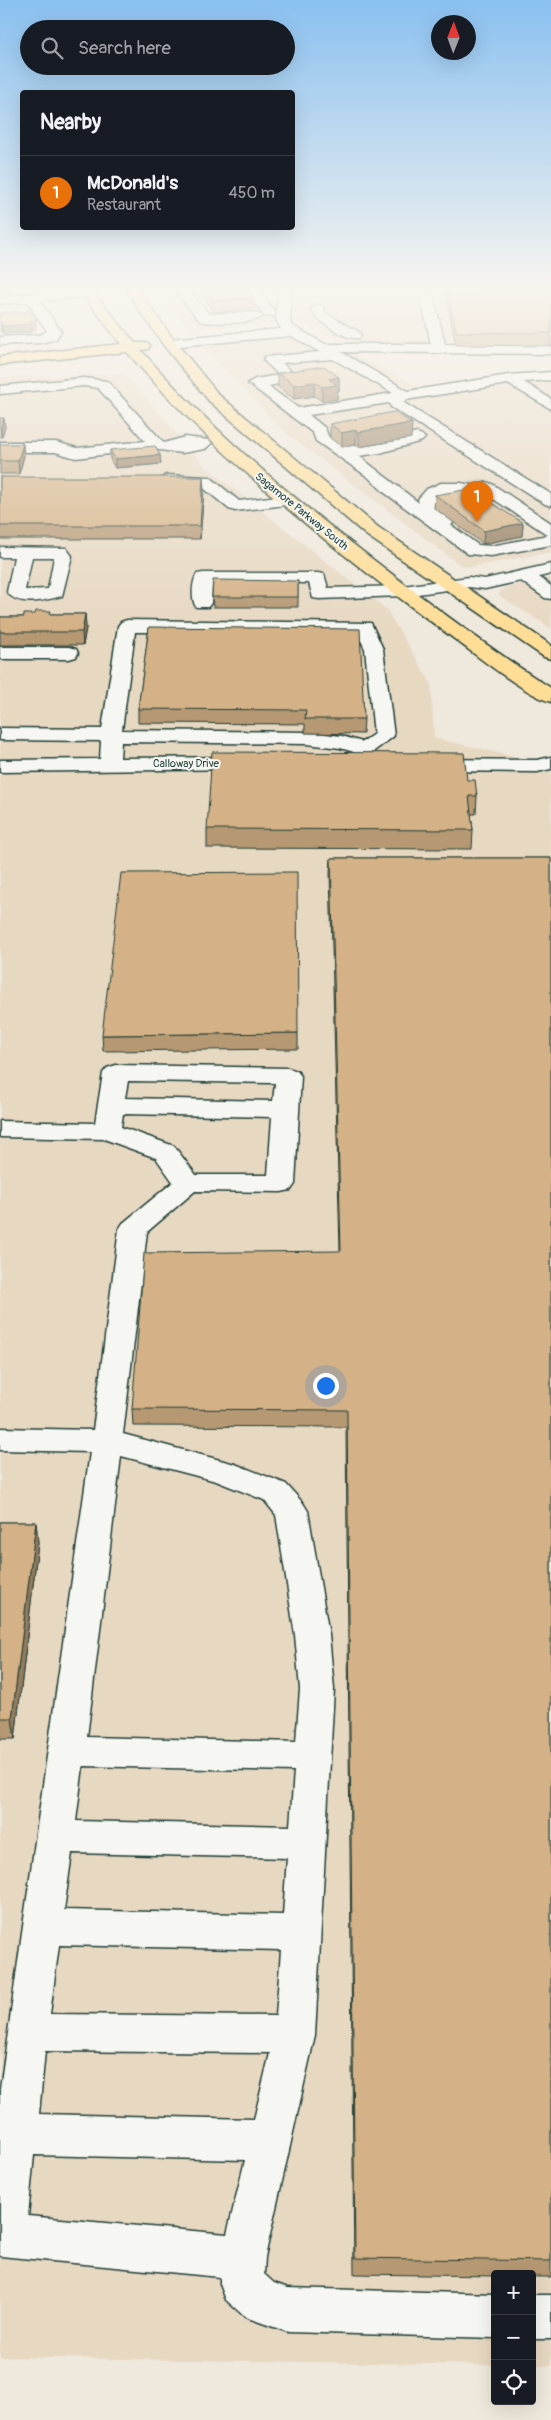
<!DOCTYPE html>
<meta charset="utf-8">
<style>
:root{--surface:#171b24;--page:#20242c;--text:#f1f3f6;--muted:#9ea1a6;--line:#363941;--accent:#0f766e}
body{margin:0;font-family:Pangolin,sans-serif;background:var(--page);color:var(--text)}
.controls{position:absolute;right:15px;bottom:15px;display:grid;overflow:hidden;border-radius:5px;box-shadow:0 5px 20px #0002}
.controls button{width:45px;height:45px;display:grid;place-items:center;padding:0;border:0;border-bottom:1px solid var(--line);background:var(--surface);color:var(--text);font:25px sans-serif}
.compass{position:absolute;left:431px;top:15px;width:45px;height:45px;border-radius:50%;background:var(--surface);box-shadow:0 5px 20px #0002;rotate:1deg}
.you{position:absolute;left:325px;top:1385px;width:18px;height:18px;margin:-12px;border:4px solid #fff;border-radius:50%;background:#1a73e8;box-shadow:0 0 0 8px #1a73e833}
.badge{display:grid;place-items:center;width:32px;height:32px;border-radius:50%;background:var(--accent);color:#fff;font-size:16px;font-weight:700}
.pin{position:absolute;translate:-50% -41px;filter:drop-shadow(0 1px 2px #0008)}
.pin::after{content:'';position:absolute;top:26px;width:18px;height:15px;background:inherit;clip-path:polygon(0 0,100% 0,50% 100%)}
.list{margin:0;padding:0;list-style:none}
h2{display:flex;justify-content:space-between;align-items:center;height:65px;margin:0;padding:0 20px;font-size:21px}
h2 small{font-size:16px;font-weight:400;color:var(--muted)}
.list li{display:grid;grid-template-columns:32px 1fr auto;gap:15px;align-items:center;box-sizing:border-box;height:75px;padding:0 20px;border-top:1px solid var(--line)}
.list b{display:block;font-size:19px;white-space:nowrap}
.list p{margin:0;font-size:16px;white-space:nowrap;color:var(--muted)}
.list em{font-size:16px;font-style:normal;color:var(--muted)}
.icon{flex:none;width:28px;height:28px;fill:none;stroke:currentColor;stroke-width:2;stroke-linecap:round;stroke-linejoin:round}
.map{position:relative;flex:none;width:551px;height:2420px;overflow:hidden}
.search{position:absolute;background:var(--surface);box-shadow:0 5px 20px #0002;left:20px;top:20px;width:275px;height:55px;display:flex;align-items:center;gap:12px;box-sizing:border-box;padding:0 18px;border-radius:28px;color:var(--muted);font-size:19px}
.panel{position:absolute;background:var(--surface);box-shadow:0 5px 20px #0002;left:20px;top:90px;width:275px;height:140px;border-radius:5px}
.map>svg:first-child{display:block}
.built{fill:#e7d8c2}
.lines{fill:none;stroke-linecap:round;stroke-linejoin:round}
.minor-casing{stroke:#1f3d34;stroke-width:3}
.major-casing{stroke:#1f3d34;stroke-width:3}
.minor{fill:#f6f6f2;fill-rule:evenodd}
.major{fill:#fedd96;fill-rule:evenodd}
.wall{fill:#b69873;stroke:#1f3d34}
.shaded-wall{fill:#947c5e;stroke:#1f3d34}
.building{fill:#d4b186;stroke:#1f3d34}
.labels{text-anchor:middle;stroke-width:4;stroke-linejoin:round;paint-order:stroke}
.far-street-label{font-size:11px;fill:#1f3d34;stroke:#f6f6f2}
</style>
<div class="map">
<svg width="551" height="2420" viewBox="0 0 551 2420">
<rect width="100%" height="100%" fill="#efe8dc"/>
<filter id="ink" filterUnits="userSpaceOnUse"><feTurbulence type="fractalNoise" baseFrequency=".02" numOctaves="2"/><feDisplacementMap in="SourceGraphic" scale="10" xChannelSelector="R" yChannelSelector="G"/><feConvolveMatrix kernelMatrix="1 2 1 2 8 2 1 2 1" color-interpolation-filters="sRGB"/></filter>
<g filter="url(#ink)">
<path class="built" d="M159,290H551V355L376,354L296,322L189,330Z
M303,329L421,388L533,372H551V552L471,567L460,565L287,434L200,345Z
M125,374L205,466L386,609L431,683L434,738L551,765V2366L532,2365V2274H495V2365L0,2357V377Z
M551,577V628L498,595L504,588Z"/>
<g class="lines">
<g class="minor-casing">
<path id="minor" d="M70,290H92L94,293L87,297L40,301L61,331L56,339L41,343L0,345V337L40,335L47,331L27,302L0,304V296Z
M174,290H188L209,314L256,312L263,316C256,324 211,324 200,321Z
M245,290H258L276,313L274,316H264Z
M278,290H292L290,320L293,326L325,344H431L419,290H432L445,344L551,346V354L341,352L408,391L509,375L551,372V380L524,382L551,399V409L508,384L405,400L404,403L551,494V506L545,504L391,407L389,403L309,415L325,428L328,436C359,457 385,441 417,433L422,435L425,438L422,441L380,453L359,456L419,503L418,499L427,489L441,483H461L478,486L486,482L492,484L551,523V545L491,556L468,554L385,493L368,477L316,441L313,433L248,383L255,379L279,375L263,360L265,357L320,352L291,336L169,347L162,343L169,339L281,329L276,320ZM333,359L393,393L298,408L268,386L296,381L298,378L282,363ZM461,492L495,500L548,535L491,546L478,545L451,525L455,521L436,505L434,500L445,493Z
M318,305L323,306L326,313L359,332L361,335L359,338C347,341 315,320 311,309Z
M84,378L107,381L164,443L185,437L209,440L212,443L205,449L182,453L152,449L76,458L55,452H0V442H56L77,448L145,441L98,388L84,386L0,394V386Z
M166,475L210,477L239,501L286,495L294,500L286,505L235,511L229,509L200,485L160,483L158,480Z
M0,547L66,548L72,556L62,596C47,600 18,608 7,592L14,557H0ZM32,557H54L48,589L25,590Z
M551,564V574L539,577L551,586V599L545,598L521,581L485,589L469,587L403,596L319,599L313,598L309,583H212L211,603L208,607H196C191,600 192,581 197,574L203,573H318L324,574L328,588L403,586L469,577L485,579Z
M127,620L371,623L383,649L394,736L374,751V764L371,768L364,770L357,768L354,764V752L340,748L307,744L121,742L120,758L248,757L255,759L258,763L255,767L248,769L0,772V760L100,759L101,741L0,740V728L102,729L118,626L121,622ZM135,632H357L365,649L374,734L362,742L342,736L307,732L122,730Z
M0,647H69L76,649L78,653L76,657L69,659H0Z
M551,757V769L537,772L429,771L422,769L419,765L422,761L429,759L537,760Z
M116,1065L288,1068L297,1071L301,1076L295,1184L291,1190L281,1192L195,1191L147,1232L123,1434L235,1464L286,1484L303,1503L308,1511L329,1635L334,1689L315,2035L265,2257L264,2274L274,2283L288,2288L495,2294V2338L288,2332L245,2317L226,2300L220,2284V2277L0,2256V2089L90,1452L0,1450V1428L93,1430L119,1229L123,1223L173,1182L156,1158L104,1139L0,1137V1121L95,1123L103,1073L107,1068ZM128,1081L275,1083L273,1101L125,1098ZM123,1114L272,1117L268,1175H196L174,1146L121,1127ZM121,1456L216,1481L264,1500L276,1515L295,1635L300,1689L296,1742L87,1737ZM83,1766L294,1771L290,1826L76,1821ZM72,1853L287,1858L283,1915L64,1910ZM59,1945L281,1950L276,2016L50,2014ZM45,2051L270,2053L254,2119L39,2114ZM34,2155L245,2160L227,2234L28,2216Z
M532,2295H551V2339H532Z"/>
</g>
<g class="major-casing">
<path id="major" d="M79,290H92L135,343H148L150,346L148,349L141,350C213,433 298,502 384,568C438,610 493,651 551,688V702C527,696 475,654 453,638C337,552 222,462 127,352L0,365V357L121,344Z
M126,290H139L174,340L219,395L378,527L551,645V659L544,657L366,535L209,401L164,346Z"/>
</g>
<use href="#minor" class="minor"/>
<use href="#major" class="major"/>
</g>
<path class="wall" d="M203,290H249L254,298V309L213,312L203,295Z
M445,290H551V346L456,345Z
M0,313L36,320V329H32V332L3,334L2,332Z
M278,373L339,377V391H337V399L322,401L314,396L294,399L278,387Z
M0,418L5,427L2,437H0Z
M330,424L411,438L359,447L356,445L342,447L330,438Z
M0,444L24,456L19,474H0Z
M110,450L160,455L161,464L115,468L110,459Z
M0,477L204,490L200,539H0Z
M435,495L523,523L522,536L483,544L434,508Z
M298,581V607H213L212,597Z
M51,614H85L86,628L83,645H0V617H24Z
M149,627L364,719L363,734L305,733V724L138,723V709Z
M467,780L477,796L476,814H471L473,830L472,849L207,848V829Z
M331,858H551V2277H532V2274H495V2276L354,2274L346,1427L133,1426L132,1409L340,1251L330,873Z
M298,1033V1049L103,1051L102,1035Z
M0,1522H36L38,1543L15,1739H0Z"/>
<path class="shaded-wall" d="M0,290H12L13,292L0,293Z
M0,324H1L2,332H0Z
M32,324V332L3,334L2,326Z
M339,377V391H337V399L322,401V387L329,379Z
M315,382L314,396L294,399V385Z
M4,418L5,427L2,437L1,428Z
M412,423L411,438L359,447V432Z
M356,430V445L342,447V433Z
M23,444L24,456L19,474L18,461Z
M160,455L161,464L115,468V459Z
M203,477L204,490L200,539V526Z
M523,523L522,536L483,544L484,531Z
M85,614L86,628L83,645L82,632Z
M36,1522L38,1543L15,1739L12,1718Z"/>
<path class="building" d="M207,290H249L254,298L213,301Z
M448,290H551V333L456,332Z
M31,311L36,320L30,321L32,324L2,326L1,324H0V313Z
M324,366L339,377L329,379L337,385L322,387L315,382L294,385L278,373Z
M394,412L412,423L359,432L356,430L342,433L330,424Z
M0,418H4L1,428H0Z
M0,444H23L18,461H0Z
M155,446L160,455L115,459L110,450Z
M0,477H203L200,526H0Z
M470,489L523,523L484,531L435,495Z
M213,580L298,581V597H212Z
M36,611H51L50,614H85L82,632H0V617H24V614H35Z
M149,627L360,629L364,719H305L306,710L138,709Z
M212,752L464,753L467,780H475L477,796H469L473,830L207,829Z
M331,858H551V2261L355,2258L347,1410L132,1409L144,1253L341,1251Z
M297,872L298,1033L102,1035L121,873Z
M0,1522H36L12,1718H0Z"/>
</g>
<linearGradient id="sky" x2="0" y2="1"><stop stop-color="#8ac0f0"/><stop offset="0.46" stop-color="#f8f5ef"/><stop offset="1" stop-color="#f8f5ef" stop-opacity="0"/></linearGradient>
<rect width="551" height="629" fill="url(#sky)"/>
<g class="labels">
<g class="far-street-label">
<text transform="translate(302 511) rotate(39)" y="4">Sagamore Parkway South</text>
<text x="186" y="767">Calloway Drive</text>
</g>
</g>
</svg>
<div class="controls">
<button>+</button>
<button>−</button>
<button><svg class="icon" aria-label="locate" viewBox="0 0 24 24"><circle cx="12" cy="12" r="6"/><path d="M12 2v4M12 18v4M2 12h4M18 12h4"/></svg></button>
</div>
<svg class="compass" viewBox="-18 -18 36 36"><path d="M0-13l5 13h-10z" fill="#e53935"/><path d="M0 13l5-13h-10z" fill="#9ea1a6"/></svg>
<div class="you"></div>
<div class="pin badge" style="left:477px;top:522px;background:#e8710a">1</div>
<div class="search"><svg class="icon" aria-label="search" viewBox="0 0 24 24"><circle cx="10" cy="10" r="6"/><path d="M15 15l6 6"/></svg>Search here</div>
<section class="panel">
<h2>Nearby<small></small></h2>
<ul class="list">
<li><span class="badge" style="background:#e8710a">1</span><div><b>McDonald's</b><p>Restaurant</p></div><em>450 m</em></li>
</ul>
</section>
</div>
